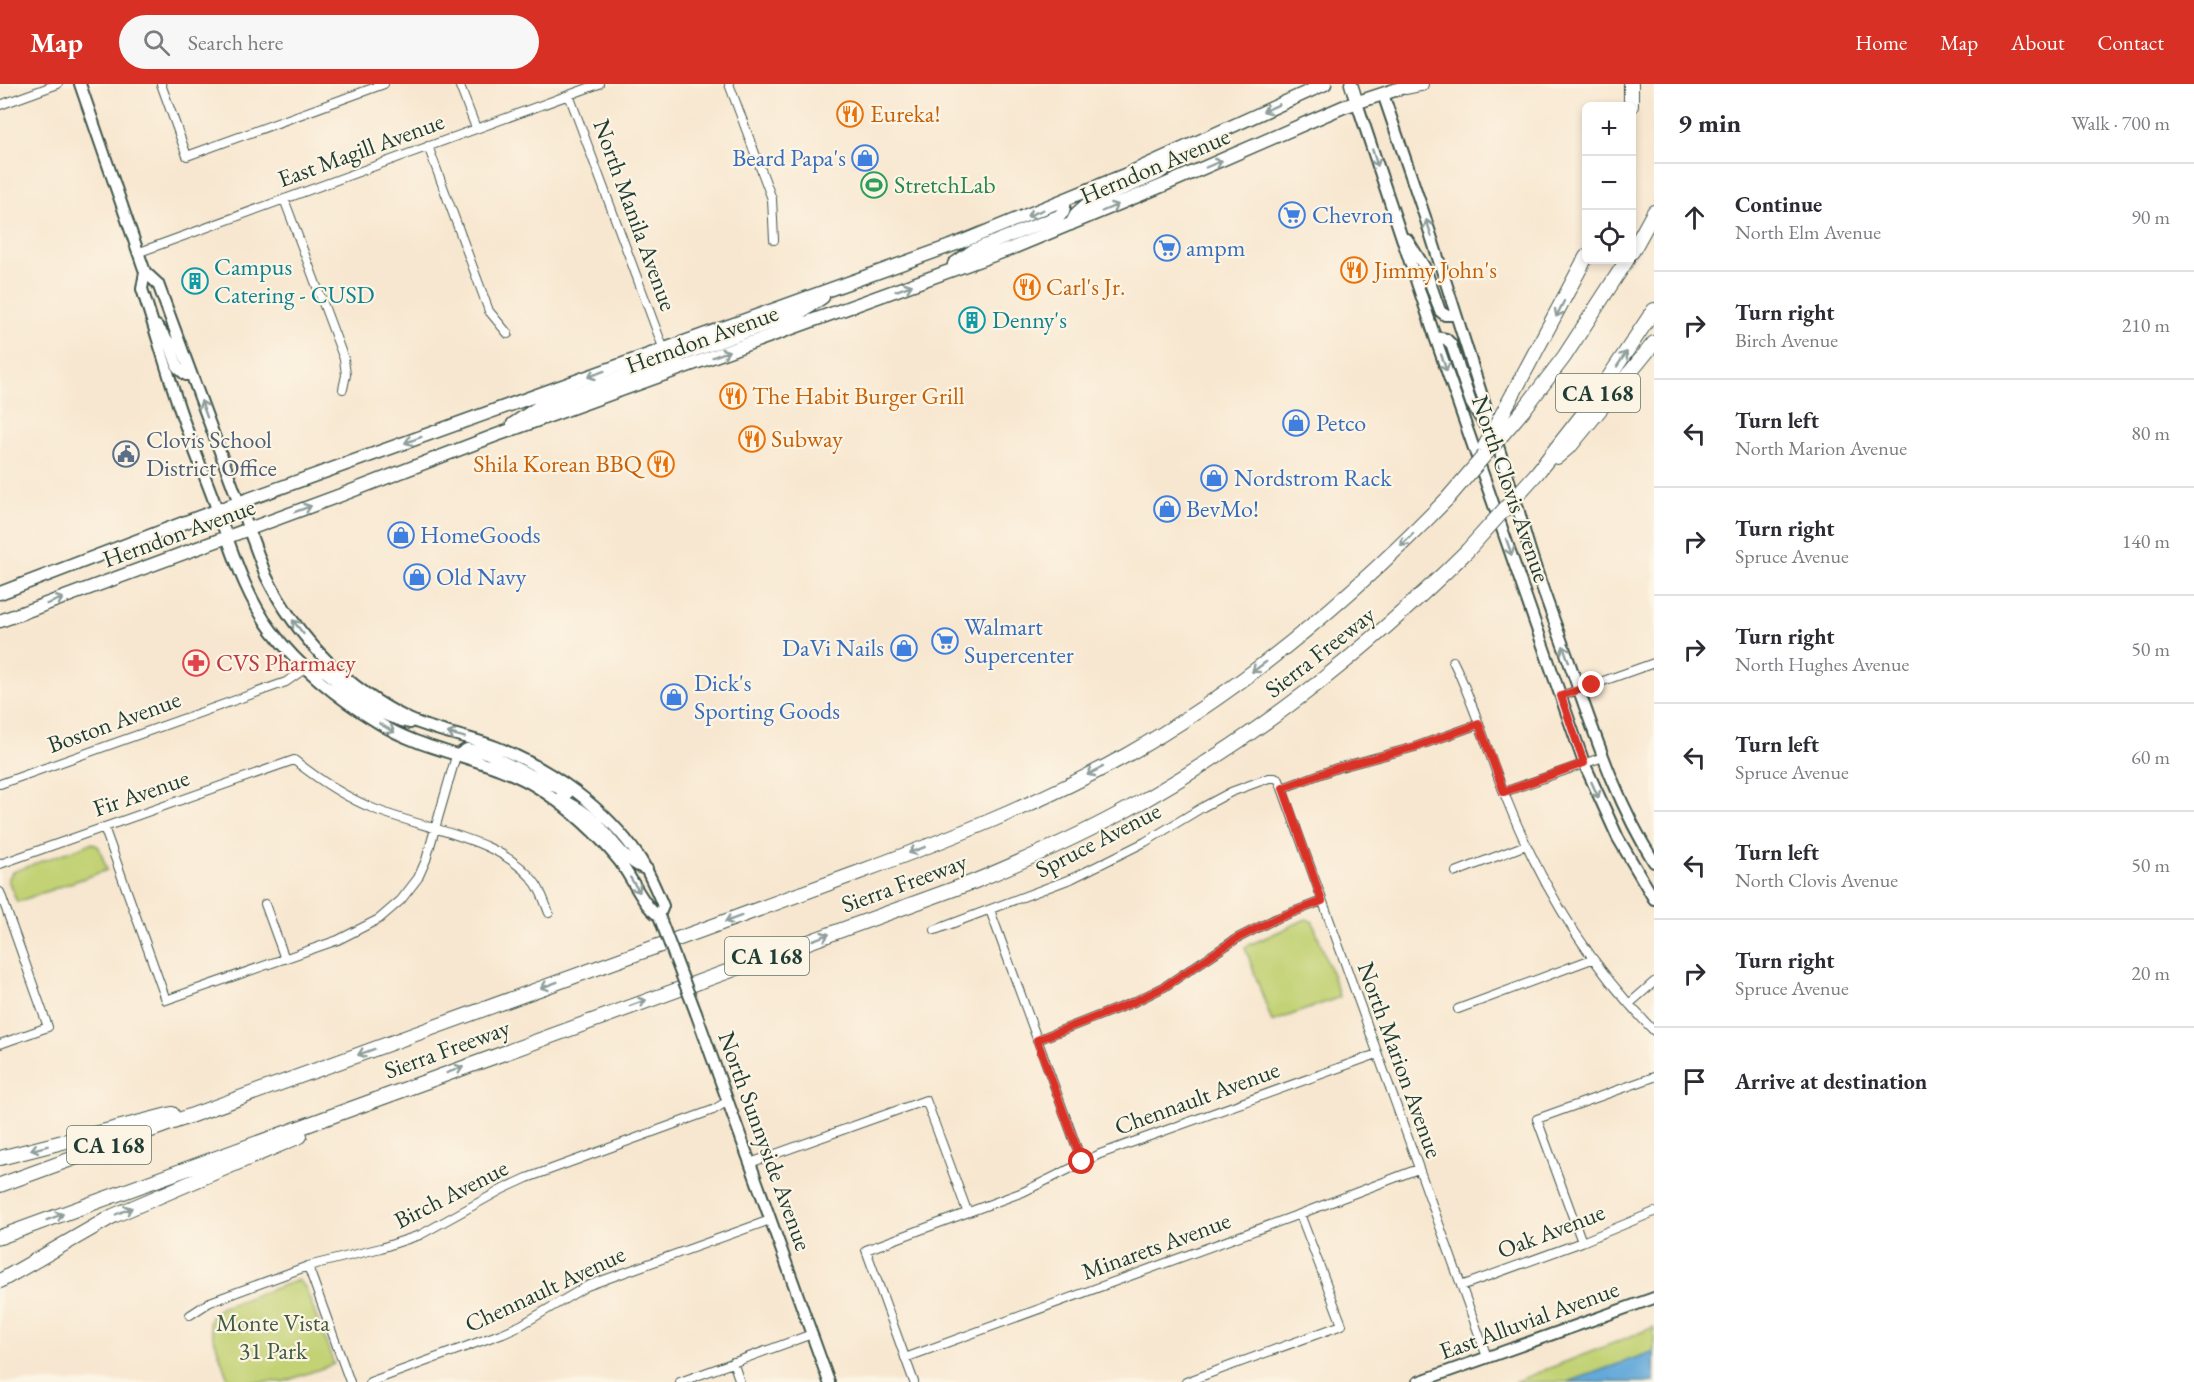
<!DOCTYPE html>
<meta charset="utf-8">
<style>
:root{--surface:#fff;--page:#f7f7f7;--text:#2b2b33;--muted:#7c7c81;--line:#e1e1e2;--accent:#d93025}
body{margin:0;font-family:"EB Garamond",serif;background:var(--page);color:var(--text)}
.controls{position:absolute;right:18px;top:18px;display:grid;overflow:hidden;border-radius:9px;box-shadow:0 3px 9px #0003}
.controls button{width:54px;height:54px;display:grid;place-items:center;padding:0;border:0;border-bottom:2px solid var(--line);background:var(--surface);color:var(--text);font:30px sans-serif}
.stop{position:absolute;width:18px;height:18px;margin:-14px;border:4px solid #d93025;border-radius:50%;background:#fff}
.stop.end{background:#d93025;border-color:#fff;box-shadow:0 2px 6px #0008}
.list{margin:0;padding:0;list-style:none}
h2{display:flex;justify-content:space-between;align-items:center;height:78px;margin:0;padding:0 24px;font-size:26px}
h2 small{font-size:20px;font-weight:400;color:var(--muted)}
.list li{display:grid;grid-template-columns:39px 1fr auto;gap:18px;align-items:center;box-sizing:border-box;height:108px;padding:0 24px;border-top:2px solid var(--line)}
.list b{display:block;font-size:22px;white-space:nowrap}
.list p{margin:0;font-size:20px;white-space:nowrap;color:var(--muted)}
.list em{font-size:20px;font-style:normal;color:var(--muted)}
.icon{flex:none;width:33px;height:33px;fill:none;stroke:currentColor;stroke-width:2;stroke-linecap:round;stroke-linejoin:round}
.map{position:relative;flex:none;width:1654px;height:1298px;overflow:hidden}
header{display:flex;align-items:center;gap:36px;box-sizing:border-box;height:84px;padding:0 30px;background:var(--accent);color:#fff}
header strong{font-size:28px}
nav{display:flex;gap:33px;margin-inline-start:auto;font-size:21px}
.search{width:420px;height:54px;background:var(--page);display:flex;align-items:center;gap:15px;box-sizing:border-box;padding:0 21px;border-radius:33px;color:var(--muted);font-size:22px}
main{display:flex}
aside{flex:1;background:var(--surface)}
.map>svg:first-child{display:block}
.green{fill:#c2d275;stroke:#708854;stroke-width:1.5}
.water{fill:#63a9d9;stroke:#417386;stroke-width:1.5}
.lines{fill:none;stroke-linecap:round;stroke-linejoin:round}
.street-casing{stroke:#40564b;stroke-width:10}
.secondary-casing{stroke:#40564b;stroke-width:14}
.primary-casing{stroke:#40564b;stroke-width:15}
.highway-casing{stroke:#40564b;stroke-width:16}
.street{stroke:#fff;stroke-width:8}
.secondary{stroke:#fff;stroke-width:10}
.primary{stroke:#fff;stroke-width:12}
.highway{stroke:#fff;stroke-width:14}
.secondary-bridge-casing{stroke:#40564b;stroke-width:14;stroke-linecap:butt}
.highway-bridge-casing{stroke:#40564b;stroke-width:16;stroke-linecap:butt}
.secondary-bridge{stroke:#fff;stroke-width:10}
.highway-bridge{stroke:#fff;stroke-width:14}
.oneway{stroke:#8f9e9a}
.route{stroke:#d93025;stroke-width:8}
.labels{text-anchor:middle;stroke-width:4.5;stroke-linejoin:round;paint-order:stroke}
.shield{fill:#fcf5e5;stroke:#617469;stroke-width:1.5}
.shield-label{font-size:22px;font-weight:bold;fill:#1f3d34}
.food-label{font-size:24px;fill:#c56008;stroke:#fcf5e5;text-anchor:start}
.street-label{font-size:24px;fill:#1f3d34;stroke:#fcf5e5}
.shop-label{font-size:24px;fill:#366cbe;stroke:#fcf5e5;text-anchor:start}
.leisure-label{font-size:24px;fill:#27864d;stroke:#fcf5e5;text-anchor:start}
.culture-label{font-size:24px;fill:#0d838f;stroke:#fcf5e5;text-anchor:start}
.service-label{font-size:24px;fill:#4e5e75;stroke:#fcf5e5;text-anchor:start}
.health-label{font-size:24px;fill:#be3a42;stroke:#fcf5e5;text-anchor:start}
.park-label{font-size:24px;fill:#405b41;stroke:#fcf5e5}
</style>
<header>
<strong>Map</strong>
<div class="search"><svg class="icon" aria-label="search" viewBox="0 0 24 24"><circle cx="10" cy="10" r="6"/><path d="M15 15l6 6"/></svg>Search here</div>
<nav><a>Home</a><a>Map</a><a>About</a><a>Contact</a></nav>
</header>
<main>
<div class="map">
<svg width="1654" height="1298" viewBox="0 0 1654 1298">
<rect width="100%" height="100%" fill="#fcf5e5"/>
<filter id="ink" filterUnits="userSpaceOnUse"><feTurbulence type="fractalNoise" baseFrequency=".0167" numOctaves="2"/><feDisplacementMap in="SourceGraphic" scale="12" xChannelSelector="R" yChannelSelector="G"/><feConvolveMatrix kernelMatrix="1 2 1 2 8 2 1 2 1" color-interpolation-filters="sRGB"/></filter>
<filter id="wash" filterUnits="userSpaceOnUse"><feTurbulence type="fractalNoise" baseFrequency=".008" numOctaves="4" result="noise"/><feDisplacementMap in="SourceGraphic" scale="24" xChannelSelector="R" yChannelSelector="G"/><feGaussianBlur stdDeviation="1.35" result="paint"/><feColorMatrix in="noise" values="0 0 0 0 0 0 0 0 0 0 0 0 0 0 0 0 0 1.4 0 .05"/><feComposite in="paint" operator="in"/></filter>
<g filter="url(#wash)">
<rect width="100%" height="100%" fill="#f8e7d0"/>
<path class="green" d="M92,759L99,763L107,786L17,818L8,796L12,788Z
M1306,835L1313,838L1340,913L1272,938L1245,863Z
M298,1196L305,1203L334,1280L283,1298H229L209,1240L212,1231L220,1224Z
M1654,1243V1298H1514Z"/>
<path class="water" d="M1654,1267V1298H1568Z"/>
</g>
<g filter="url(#ink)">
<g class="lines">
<g class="street-casing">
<path id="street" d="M161,0L187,72L384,0
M459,0L476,44
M729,0L772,115L774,156
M569,11L664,266
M0,21L58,0
M428,62L489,227L508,250
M284,115L344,275L346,291L343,305
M137,169L599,0
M1453,577C1474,619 1487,665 1504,709C1539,798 1587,879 1654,947
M1561,612L1654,579
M0,700L286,598L306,584
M1283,704L1337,684L1415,663L1479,640
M1504,708L1603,673
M104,743L166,916L338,856L379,835L401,816L418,794L426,776L456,672
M0,780L294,676C318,695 343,712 372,724C421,745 503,753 536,800C542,809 545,819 549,829
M1456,788L1526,761
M0,808L48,943L0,960
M265,820L285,875
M990,826L1082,1078
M935,846L1073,794L1145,758L1203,723L1231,708L1269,694H1275L1279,696L1487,1273
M1629,920L1654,898
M1458,925L1592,875
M1037,956L1134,918L1164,903L1236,855L1275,835L1322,817
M750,1079L926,1016L967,1127
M1582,1158L1537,1035L1654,993
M308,1182L350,1298
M1461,1202L1582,1158L1654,1128
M190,1231L210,1218L308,1182L381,1164L420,1151L503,1105L527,1094L713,1026L728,1017
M905,1274L1300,1130L1418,1085
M733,1278L740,1298
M370,1298L503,1249L521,1241L587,1202L770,1136
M680,1298L812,1250
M914,1298L866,1166L1023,1108L1100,1070L1377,970
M1186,1298L1342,1241L1300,1130"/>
</g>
<g class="secondary-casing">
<path id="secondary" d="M80,0L145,188L142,205C154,242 165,280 177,317C189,355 205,391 218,428C233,469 245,511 272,547C299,583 339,615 377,638C427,670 490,673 540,705C570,725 598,750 620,778C632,794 643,822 659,832L663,822C656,805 649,788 639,773C605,723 551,685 496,663C467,652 437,648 409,635C347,605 297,554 266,492L158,200L145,188
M1383,10L1425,133L1519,428C1533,483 1554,535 1573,589C1596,654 1617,719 1654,778
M1357,19L1435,253L1584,679L1618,754L1654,815
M1407,155L1425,184L1440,227L1445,231H1456
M157,242L169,258L178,284L186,291H191
M1435,253L1446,255L1451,260L1471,319L1489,348
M306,584C312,583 315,582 320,585C329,589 335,597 343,603C363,620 384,634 410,639
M456,672L467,665L486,669L568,709
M559,714C573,720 584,726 595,737C609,750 628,783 647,785
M696,929L829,1298
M1418,1298L1654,1214"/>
</g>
<g class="primary-casing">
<path id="primary" d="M1351,0L1357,19
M1071,140L1077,129L1086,121L1159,89L1189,67
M954,180L974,166L1059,132L1063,128L1065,117
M666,290L671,278L681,271L801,228L823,213
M513,340L537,324L659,280L664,276V267
M0,509L199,433L956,160L1127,90L1325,0
M0,537L341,411L494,352L1010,165L1164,101L1343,23L1413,0"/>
</g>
<g class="highway-casing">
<path id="highway" d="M1631,0V22
M1406,3L1421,0
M1632,168L1654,128
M1514,308L1586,173
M1525,324L1564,273L1627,176
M1557,373L1571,361L1654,259
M1537,389L1591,320L1654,226
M0,1074L172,1030
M0,1101C199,1028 398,956 597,884C684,853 770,821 857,789C948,755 1039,720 1125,672C1246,604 1352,513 1448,414
M0,1153L973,798C1023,777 1073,755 1121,729C1251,658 1362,571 1467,467
M0,1197L113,1132L300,1052"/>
</g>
<use href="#street" class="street"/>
<use href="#secondary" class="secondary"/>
<use href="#primary" class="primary"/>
<use href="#highway" class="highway"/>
<g class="secondary-bridge-casing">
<path id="secondary-bridge" d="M659,832L696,929"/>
</g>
<g class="highway-bridge-casing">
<path id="highway-bridge" d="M1485,362L1514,308
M1448,414L1525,324
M1467,467L1537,389"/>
</g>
<use href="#secondary-bridge" class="secondary-bridge"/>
<use href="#highway-bridge" class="highway-bridge"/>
</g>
<defs><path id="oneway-shaft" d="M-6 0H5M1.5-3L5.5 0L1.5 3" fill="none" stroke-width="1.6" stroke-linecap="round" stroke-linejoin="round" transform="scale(1.5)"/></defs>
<g class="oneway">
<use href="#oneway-shaft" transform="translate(1271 24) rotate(156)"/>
<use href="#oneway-shaft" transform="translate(1375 74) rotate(72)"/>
<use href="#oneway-shaft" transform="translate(1214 80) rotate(-23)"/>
<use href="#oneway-shaft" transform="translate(1110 124) rotate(-23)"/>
<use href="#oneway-shaft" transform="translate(1035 129) rotate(158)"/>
<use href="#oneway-shaft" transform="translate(1429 144) rotate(-108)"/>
<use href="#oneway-shaft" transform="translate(904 204) rotate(-20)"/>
<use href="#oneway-shaft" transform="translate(1560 225) rotate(117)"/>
<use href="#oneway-shaft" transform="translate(721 270) rotate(-20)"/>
<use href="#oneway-shaft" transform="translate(1622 275) rotate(-56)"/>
<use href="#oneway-shaft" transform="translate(1444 279) rotate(71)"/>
<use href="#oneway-shaft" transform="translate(596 290) rotate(160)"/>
<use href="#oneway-shaft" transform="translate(204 325) rotate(-110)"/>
<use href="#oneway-shaft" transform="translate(413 356) rotate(160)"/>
<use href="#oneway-shaft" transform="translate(303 425) rotate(-20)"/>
<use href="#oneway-shaft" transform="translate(1407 456) rotate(134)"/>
<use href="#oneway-shaft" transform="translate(1509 463) rotate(71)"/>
<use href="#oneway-shaft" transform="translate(55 517) rotate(-20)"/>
<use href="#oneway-shaft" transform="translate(298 543) rotate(-128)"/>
<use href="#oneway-shaft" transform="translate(1566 570) rotate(-110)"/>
<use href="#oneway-shaft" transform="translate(1259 583) rotate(144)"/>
<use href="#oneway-shaft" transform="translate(387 644) rotate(30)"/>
<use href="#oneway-shaft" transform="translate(456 651) rotate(-165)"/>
<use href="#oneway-shaft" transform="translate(1095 687) rotate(153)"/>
<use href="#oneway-shaft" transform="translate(1595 706) rotate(66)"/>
<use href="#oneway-shaft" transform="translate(917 766) rotate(159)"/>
<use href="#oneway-shaft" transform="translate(635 801) rotate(57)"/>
<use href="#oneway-shaft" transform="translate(733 835) rotate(160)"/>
<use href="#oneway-shaft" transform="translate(821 853) rotate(-20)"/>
<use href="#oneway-shaft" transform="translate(549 901) rotate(160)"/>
<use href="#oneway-shaft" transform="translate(638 919) rotate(-20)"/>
<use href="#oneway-shaft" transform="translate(366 968) rotate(160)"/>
<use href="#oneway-shaft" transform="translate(455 986) rotate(-20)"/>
<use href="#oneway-shaft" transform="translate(39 1064) rotate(166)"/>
<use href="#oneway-shaft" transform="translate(124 1127) rotate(-23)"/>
<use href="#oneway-shaft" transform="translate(55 1133) rotate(-20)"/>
</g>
</g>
<g class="lines" filter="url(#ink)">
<path class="route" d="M1082,1078L1037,956L1134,918L1164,903L1236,855L1275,835L1322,817L1283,704L1337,684L1415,663L1479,640L1504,708L1584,679L1561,612L1592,601"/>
</g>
<defs>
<g id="restaurant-ring" transform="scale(1.35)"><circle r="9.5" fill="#fcf5e5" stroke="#e8710a" stroke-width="1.5"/><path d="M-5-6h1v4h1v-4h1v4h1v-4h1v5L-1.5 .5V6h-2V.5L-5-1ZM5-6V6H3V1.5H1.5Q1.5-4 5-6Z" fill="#e8710a"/></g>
<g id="shop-ring" transform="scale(1.35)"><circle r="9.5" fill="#fcf5e5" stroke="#3f7fe0" stroke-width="1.5"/><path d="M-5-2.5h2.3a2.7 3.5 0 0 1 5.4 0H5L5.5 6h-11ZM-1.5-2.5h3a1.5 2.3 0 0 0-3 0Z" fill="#3f7fe0"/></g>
<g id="stadium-ring" transform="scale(1.35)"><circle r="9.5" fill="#fcf5e5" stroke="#2e9e5b" stroke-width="1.5"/><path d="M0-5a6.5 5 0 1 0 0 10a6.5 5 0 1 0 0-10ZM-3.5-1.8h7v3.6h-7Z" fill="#2e9e5b"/></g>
<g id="supermarket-ring" transform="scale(1.35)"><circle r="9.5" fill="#fcf5e5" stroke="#3f7fe0" stroke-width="1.5"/><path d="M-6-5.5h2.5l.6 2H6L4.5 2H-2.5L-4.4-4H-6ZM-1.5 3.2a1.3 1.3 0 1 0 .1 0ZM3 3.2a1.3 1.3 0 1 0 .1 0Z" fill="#3f7fe0"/></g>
<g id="building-ring" transform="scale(1.35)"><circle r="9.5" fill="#fcf5e5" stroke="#0f9aa8" stroke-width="1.5"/><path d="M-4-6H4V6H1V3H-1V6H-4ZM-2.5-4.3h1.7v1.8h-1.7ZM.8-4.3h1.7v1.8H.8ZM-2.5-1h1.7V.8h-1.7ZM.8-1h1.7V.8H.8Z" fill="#0f9aa8"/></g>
<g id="civic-ring" transform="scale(1.35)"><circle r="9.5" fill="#fcf5e5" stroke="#5c6f8a" stroke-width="1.5"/><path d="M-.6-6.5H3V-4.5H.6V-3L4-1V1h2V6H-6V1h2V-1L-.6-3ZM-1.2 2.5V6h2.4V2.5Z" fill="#5c6f8a"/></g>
<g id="pharmacy-ring" transform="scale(1.35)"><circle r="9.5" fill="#fcf5e5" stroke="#e0444e" stroke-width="1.5"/><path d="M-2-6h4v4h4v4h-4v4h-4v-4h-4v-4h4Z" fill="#e0444e"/></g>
</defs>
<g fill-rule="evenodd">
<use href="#restaurant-ring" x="850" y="30"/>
<use href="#shop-ring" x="865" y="74"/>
<use href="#stadium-ring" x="874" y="101"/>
<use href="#supermarket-ring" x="1292" y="131"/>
<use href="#supermarket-ring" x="1167" y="164"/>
<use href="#restaurant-ring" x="1354" y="186"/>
<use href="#building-ring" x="195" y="197"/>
<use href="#restaurant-ring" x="1027" y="203"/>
<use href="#building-ring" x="972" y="236"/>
<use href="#restaurant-ring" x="733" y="312"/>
<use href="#shop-ring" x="1296" y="339"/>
<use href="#restaurant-ring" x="752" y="355"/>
<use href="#civic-ring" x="126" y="370"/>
<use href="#restaurant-ring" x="661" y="380"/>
<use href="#shop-ring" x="1214" y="394"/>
<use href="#shop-ring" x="1167" y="425"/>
<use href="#shop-ring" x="401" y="451"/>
<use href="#shop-ring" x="417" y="493"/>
<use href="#supermarket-ring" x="945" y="557"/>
<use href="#shop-ring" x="904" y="564"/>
<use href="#pharmacy-ring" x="196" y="579"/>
<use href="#shop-ring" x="674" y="613"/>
</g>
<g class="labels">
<g class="shield">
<rect x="1556" y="290" width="84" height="38" rx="4.5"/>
<rect x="725" y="853" width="84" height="38" rx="4.5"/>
<rect x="67" y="1042" width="84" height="38" rx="4.5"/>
</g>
<g class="shield-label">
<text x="1598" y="317">CA 168</text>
<text x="767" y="880">CA 168</text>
<text x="109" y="1069">CA 168</text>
</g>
<g class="food-label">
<text x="870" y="38">Eureka!</text>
<text x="1374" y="194">Jimmy John's</text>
<text x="1046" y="211">Carl's Jr.</text>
<text x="752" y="320">The Habit Burger Grill</text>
<text x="771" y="363">Subway</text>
<text x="642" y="388" text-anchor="end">Shila Korean BBQ</text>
</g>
<g class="street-label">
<text transform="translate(361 66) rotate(-20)" y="8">East Magill Avenue</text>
<text transform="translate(1155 82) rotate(-23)" y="8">Herndon Avenue</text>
<text transform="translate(635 131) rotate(70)" y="8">North Manila Avenue</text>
<text transform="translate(702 255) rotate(-20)" y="8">Herndon Avenue</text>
<text transform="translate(1511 405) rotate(71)" y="8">North Clovis Avenue</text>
<text transform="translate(179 449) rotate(-20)" y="8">Herndon Avenue</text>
<text transform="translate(1320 568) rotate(-38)" y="8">Sierra Freeway</text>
<text transform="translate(114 638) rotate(-20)" y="8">Boston Avenue</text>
<text transform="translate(141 709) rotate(-19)" y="8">Fir Avenue</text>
<text transform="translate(1098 756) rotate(-27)" y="8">Spruce Avenue</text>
<text transform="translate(904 799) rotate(-20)" y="8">Sierra Freeway</text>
<text transform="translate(447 965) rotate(-20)" y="8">Sierra Freeway</text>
<text transform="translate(1400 976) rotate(70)" y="8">North Marion Avenue</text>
<text transform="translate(1197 1014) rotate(-20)" y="8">Chennault Avenue</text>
<text transform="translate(765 1057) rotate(70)" y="8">North Sunnyside Avenue</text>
<text transform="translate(451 1110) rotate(-27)" y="8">Birch Avenue</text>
<text transform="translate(1551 1147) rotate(-21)" y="8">Oak Avenue</text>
<text transform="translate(1156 1162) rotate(-20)" y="8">Minarets Avenue</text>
<text transform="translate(545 1205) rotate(-25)" y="8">Chennault Avenue</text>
<text transform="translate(1529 1236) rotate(-20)" y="8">East Alluvial Avenue</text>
</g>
<g class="shop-label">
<text x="846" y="82" text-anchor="end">Beard Papa's</text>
<text x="1312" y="139">Chevron</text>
<text x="1186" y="172">ampm</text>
<text x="1316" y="347">Petco</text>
<text x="1234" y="402">Nordstrom Rack</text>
<text x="1186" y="433">BevMo!</text>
<text x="420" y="459">HomeGoods</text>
<text x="436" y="501">Old Navy</text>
<text x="964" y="551">Walmart<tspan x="964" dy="28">Supercenter</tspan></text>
<text x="884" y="572" text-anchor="end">DaVi Nails</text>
<text x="694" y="607">Dick's<tspan x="694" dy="28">Sporting Goods</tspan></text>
</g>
<g class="leisure-label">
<text x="894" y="109">StretchLab</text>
</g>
<g class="culture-label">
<text x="214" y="191">Campus<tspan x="214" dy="28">Catering - CUSD</tspan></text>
<text x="992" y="244">Denny's</text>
</g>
<g class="service-label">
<text x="146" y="364">Clovis School<tspan x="146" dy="28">District Office</tspan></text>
</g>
<g class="health-label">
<text x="216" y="587">CVS Pharmacy</text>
</g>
<g class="park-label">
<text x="273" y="1247">Monte Vista<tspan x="273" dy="28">31 Park</tspan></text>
</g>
</g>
</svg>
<div class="controls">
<button>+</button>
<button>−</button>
<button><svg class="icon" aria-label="locate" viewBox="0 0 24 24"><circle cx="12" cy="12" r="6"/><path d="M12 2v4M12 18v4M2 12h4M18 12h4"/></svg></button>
</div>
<div class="stop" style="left:1082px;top:1078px"></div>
<div class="stop end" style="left:1592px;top:601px"></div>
</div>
<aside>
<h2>9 min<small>Walk · 700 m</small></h2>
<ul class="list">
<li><svg class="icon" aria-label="ahead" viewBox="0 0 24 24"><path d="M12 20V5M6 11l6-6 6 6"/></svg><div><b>Continue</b><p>North Elm Avenue</p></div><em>90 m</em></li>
<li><svg class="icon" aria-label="right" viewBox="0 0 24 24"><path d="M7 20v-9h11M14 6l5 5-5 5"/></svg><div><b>Turn right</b><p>Birch Avenue</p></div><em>210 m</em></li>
<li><svg class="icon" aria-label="left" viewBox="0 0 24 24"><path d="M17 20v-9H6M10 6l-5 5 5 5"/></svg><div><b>Turn left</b><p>North Marion Avenue</p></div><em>80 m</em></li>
<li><svg class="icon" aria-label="right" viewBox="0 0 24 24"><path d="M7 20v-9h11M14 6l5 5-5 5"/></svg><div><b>Turn right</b><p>Spruce Avenue</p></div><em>140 m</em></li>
<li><svg class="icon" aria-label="right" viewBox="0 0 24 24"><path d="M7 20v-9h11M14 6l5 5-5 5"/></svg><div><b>Turn right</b><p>North Hughes Avenue</p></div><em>50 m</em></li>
<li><svg class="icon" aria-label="left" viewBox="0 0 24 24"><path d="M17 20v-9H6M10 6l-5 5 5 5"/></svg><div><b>Turn left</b><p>Spruce Avenue</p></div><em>60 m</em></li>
<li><svg class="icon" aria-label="left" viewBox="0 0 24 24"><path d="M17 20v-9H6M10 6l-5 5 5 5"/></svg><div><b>Turn left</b><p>North Clovis Avenue</p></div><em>50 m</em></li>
<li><svg class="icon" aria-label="right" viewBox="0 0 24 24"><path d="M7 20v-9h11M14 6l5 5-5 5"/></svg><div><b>Turn right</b><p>Spruce Avenue</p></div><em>20 m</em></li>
<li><svg class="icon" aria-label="arrive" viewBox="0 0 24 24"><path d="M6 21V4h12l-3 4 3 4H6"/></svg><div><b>Arrive at destination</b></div></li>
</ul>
</aside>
</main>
